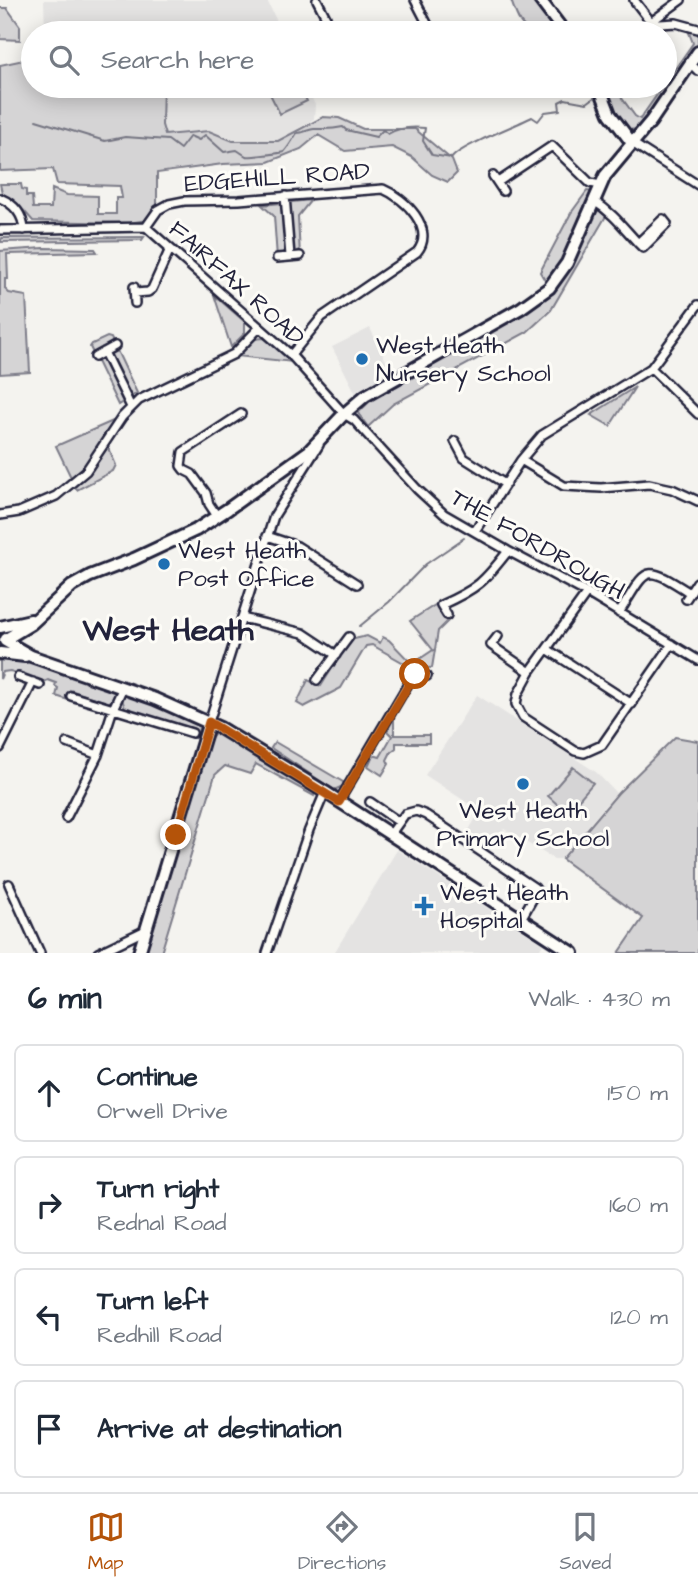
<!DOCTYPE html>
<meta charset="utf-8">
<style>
:root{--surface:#fff;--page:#f2f2f3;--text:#1f2937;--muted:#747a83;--line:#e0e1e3;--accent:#b45309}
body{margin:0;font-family:"Architects Daughter",sans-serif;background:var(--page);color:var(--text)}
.stop{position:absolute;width:21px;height:21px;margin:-16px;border:5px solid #b45309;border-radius:50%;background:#fff}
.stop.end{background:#b45309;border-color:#fff;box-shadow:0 2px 7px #0008}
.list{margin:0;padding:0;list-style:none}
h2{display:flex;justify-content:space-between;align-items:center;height:91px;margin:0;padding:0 28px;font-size:30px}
h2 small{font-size:23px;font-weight:400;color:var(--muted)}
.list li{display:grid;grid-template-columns:46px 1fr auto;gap:21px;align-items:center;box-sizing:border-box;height:98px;margin:0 14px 14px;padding:0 14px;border:2px solid var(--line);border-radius:10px}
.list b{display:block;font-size:26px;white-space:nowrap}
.list p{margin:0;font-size:23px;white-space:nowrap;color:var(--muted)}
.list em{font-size:23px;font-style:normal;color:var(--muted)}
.icon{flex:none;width:38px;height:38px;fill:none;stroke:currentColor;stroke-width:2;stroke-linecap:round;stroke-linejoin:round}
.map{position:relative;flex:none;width:698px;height:953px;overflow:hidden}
.search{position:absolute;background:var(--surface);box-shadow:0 4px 18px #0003;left:21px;right:21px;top:21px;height:77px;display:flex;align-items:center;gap:18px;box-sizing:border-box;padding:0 24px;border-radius:38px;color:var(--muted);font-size:26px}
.sheet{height:539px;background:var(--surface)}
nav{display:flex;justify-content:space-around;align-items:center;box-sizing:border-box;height:98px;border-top:2px solid var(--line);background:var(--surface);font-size:19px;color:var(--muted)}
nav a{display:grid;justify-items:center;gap:4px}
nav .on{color:var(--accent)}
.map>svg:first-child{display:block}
.built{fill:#e4e3e2}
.green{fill:#d5d4d5;stroke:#7c7b88;stroke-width:2}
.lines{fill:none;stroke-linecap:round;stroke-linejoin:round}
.stream{stroke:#757582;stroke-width:2}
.street-casing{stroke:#22223b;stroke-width:12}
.secondary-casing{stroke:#22223b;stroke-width:16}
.street{stroke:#fdfcf7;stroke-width:7}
.secondary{stroke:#fdfcf7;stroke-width:10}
.route{stroke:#b45309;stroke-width:9}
.poi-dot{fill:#1f6fb2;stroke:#fdfcf7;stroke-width:2.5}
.labels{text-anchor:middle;stroke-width:6;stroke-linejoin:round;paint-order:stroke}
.street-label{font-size:24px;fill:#22223b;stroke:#fdfcf7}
.poi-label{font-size:24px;fill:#22223b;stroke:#fdfcf7;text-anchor:start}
.district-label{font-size:32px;font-weight:bold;fill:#22223b;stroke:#fdfcf7}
</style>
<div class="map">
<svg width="698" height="953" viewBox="0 0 698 953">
<rect width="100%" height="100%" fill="#f4f3ef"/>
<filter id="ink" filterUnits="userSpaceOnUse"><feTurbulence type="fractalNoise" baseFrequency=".0143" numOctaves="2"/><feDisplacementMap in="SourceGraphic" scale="14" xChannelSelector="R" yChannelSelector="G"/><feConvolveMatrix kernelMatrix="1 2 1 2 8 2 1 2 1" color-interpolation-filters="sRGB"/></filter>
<g filter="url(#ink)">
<path class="built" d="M44,0H267L282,33H45Z
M163,86H306L315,105L314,119L278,141H233L209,131L164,135L162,125Z
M370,328L391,371L355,392L332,347Z
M477,695L596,772L616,793L560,859H554L504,829L489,850L476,842L466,835L480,811L425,775Z
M397,850L543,944L538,953H334Z"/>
<path class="green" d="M511,0H539L563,33C529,33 522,35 511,0Z
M0,8H7L20,26V40L0,39Z
M688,30L698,32V47L657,108L639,129L627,130L614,108L604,86H613L635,116L640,119L693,43Z
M33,47V86H163L162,125L165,135L209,131L233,141H278L323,117L339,118L363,129H415L452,160L457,173L448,182L432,175L412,157L392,147L345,151L318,135L301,149L268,162L223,164L157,173V205L147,220L129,223L33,221L18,204L2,193L0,184H21L22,189L26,190V196H32L33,208H51L52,189L67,195L98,196V214H116V198H122L120,186L57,184L53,169L0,171V65L24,60L26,50Z
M266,86H299L307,101L280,114Z
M587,191L594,192L565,262L547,284L540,272L571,213Z
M311,200L298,216L300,256L277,258L274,216L262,205Z
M596,208L606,216L551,310L527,332L393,404L368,427L358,413L369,402L398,382L551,290Z
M144,237L142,240L0,242L2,238Z
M44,248L95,249L97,252L7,254L8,279H5V289L9,293L26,296L30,372L0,374V251Z
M214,295L245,322V333L231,347Z
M107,337L111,338L137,393L118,405L90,347L92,344Z
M264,338L293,362L237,356L254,339Z
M635,387L610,426L591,415Z
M122,417L105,440L116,465L113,471L77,490L56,446Z
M435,605H441L450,619L438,631L432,668L411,667L372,645L366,646L341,688L304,707L297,703L308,680L321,686L350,640L367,636L380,643L383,637L389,640L412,664L433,650L410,621Z
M0,657L34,663L115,690L117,694L109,703L70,690L68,700L56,696L58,688L55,686L56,683L48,680L44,682L10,671L3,672L0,679Z
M129,692L194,719L199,725L198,739L191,737L193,731L125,708L122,699L123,695Z
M394,718V735H429V743H396V748L391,752L387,760L389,764L382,775L368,766L373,755L380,757L392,736L387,731Z
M222,732L315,791L314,796L256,764L250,774L225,766L215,775L161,953H144L208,741L213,735Z
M675,737L698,741V953H619L643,918L562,859L618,793Z
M275,742L343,782V786L334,790L271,748Z
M573,767L593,783L567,813L548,796Z"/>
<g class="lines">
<path class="stream" d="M36,120L105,141L125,137L168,140L180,149L190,136L199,140L205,135L224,152L237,150C240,152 243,154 246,156C249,157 282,153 284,152C289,147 293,139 297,133C304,133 309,129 314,129C328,129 330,130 343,127L346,130L376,137L383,130L388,134C399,127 414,127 425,128L423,141L432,155L452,158C459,147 517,125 532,117L538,121L545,112L560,110L559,102L565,99L587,103L595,97
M360,626L389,602L426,564L464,538"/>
<g class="street-casing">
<path id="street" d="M317,0L334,33
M415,0L432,33
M634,0L651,22L660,24L676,23L698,29
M651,22L681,0
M690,63L698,71
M370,86L377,88L438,89L445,86
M632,143L698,185
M493,176L503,191
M498,182L552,146L590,183L601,185
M285,196L290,256
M0,198C14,204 23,214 24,230
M594,201C613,213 623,227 638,243L663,219L667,224L643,248L638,243
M146,227L158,210L169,204L184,201L239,200L383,189C405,198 436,229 417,252L322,317L291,355
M0,230L146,227L291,355L344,414L354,420L417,489L444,514L508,551L587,593L698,660
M277,258L300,256
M134,287L135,303
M135,293L148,292L152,289L170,249
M104,352L131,407
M95,357L115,346
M651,368L698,414
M455,441L464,458L505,484
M521,460L564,486L601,488L649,484L672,489L698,501
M0,515L19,512L56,496L86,471L122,417L139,400L234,354L259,328
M217,516L209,504L206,493L192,474L184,470L181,466L183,452L241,414
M475,531L521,460L542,435L651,368L698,305
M267,536L297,546L357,584
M587,593L530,672L518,694L516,704L523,717L575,751L584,753L602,745L672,644
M690,593L697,582
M619,613C648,568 642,562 690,593L686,599
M447,615L441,605C477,589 484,582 508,551
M242,618L303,633L336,655
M498,636L491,645L530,672
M547,649L632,704
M18,677L40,685
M317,680L349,637
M71,696L192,733
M209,722L274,516L319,445
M67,743L98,755
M0,748L33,682
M339,801L414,674L427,676
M370,802L399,822
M66,818L98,755L113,709L123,687
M390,835L405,814L416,811L426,815L535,888L537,891L521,919
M9,884L40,953
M98,953L146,930
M267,953L309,830L325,792"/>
</g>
<g class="secondary-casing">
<path id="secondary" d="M540,0L565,33
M599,86L610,114L632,143
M0,627L31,620
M6,639L31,624L72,586L90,576L134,559L196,530L228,509L309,451L344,414L365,396L521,308L549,288L567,263L605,176L651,121L698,52
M5,641L31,656L155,699L220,728L325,792L573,953
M0,653L25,656
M139,953L209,722"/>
</g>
<use href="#street" class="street"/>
<use href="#secondary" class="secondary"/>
</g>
</g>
<g class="lines" filter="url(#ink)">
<path class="route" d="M176,835L209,722L339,802L415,674"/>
</g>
<g class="poi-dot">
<circle cx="362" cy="359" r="7"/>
<circle cx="164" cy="564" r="7"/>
<circle cx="523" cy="784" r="7"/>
<path d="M420.5 895.5h7v7h7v7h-7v7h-7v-7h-7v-7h7z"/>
</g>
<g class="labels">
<g class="street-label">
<text transform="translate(277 177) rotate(-4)" y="8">EDGEHILL ROAD</text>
<text transform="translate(237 283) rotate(42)" y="8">FAIRFAX ROAD</text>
<text transform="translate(538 544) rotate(30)" y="8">THE FORDROUGH</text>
</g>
<g class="poi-label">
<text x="376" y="353">West Heath<tspan x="376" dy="28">Nursery School</tspan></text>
<text x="178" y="558">West Heath<tspan x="178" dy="28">Post Office</tspan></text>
<text x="523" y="818" text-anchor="middle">West Heath<tspan x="523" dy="28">Primary School</tspan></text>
<text x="440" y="900">West Heath<tspan x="440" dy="28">Hospital</tspan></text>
</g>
<g class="district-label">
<text x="168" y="640">West Heath</text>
</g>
</g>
</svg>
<div class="stop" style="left:415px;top:674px"></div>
<div class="stop end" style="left:176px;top:835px"></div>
<div class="search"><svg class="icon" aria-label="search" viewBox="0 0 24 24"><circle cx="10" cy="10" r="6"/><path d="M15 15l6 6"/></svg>Search here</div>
</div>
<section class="sheet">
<h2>6 min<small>Walk · 430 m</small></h2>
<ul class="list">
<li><svg class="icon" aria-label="ahead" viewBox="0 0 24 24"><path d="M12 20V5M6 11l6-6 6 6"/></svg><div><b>Continue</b><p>Orwell Drive</p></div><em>150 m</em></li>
<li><svg class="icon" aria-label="right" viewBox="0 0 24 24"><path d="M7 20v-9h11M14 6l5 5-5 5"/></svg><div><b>Turn right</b><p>Rednal Road</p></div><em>160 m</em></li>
<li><svg class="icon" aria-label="left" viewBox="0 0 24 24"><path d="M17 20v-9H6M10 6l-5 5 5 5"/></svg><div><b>Turn left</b><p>Redhill Road</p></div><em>120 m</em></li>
<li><svg class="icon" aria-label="arrive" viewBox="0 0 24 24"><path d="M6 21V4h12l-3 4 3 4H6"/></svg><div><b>Arrive at destination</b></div></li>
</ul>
</section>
<nav>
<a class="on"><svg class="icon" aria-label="map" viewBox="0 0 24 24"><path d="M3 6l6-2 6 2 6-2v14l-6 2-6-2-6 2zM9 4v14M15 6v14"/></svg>Map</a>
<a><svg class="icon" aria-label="directions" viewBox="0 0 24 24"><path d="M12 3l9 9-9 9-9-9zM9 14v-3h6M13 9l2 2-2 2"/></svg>Directions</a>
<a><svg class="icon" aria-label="saved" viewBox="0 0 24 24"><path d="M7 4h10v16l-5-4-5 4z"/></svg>Saved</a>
</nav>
